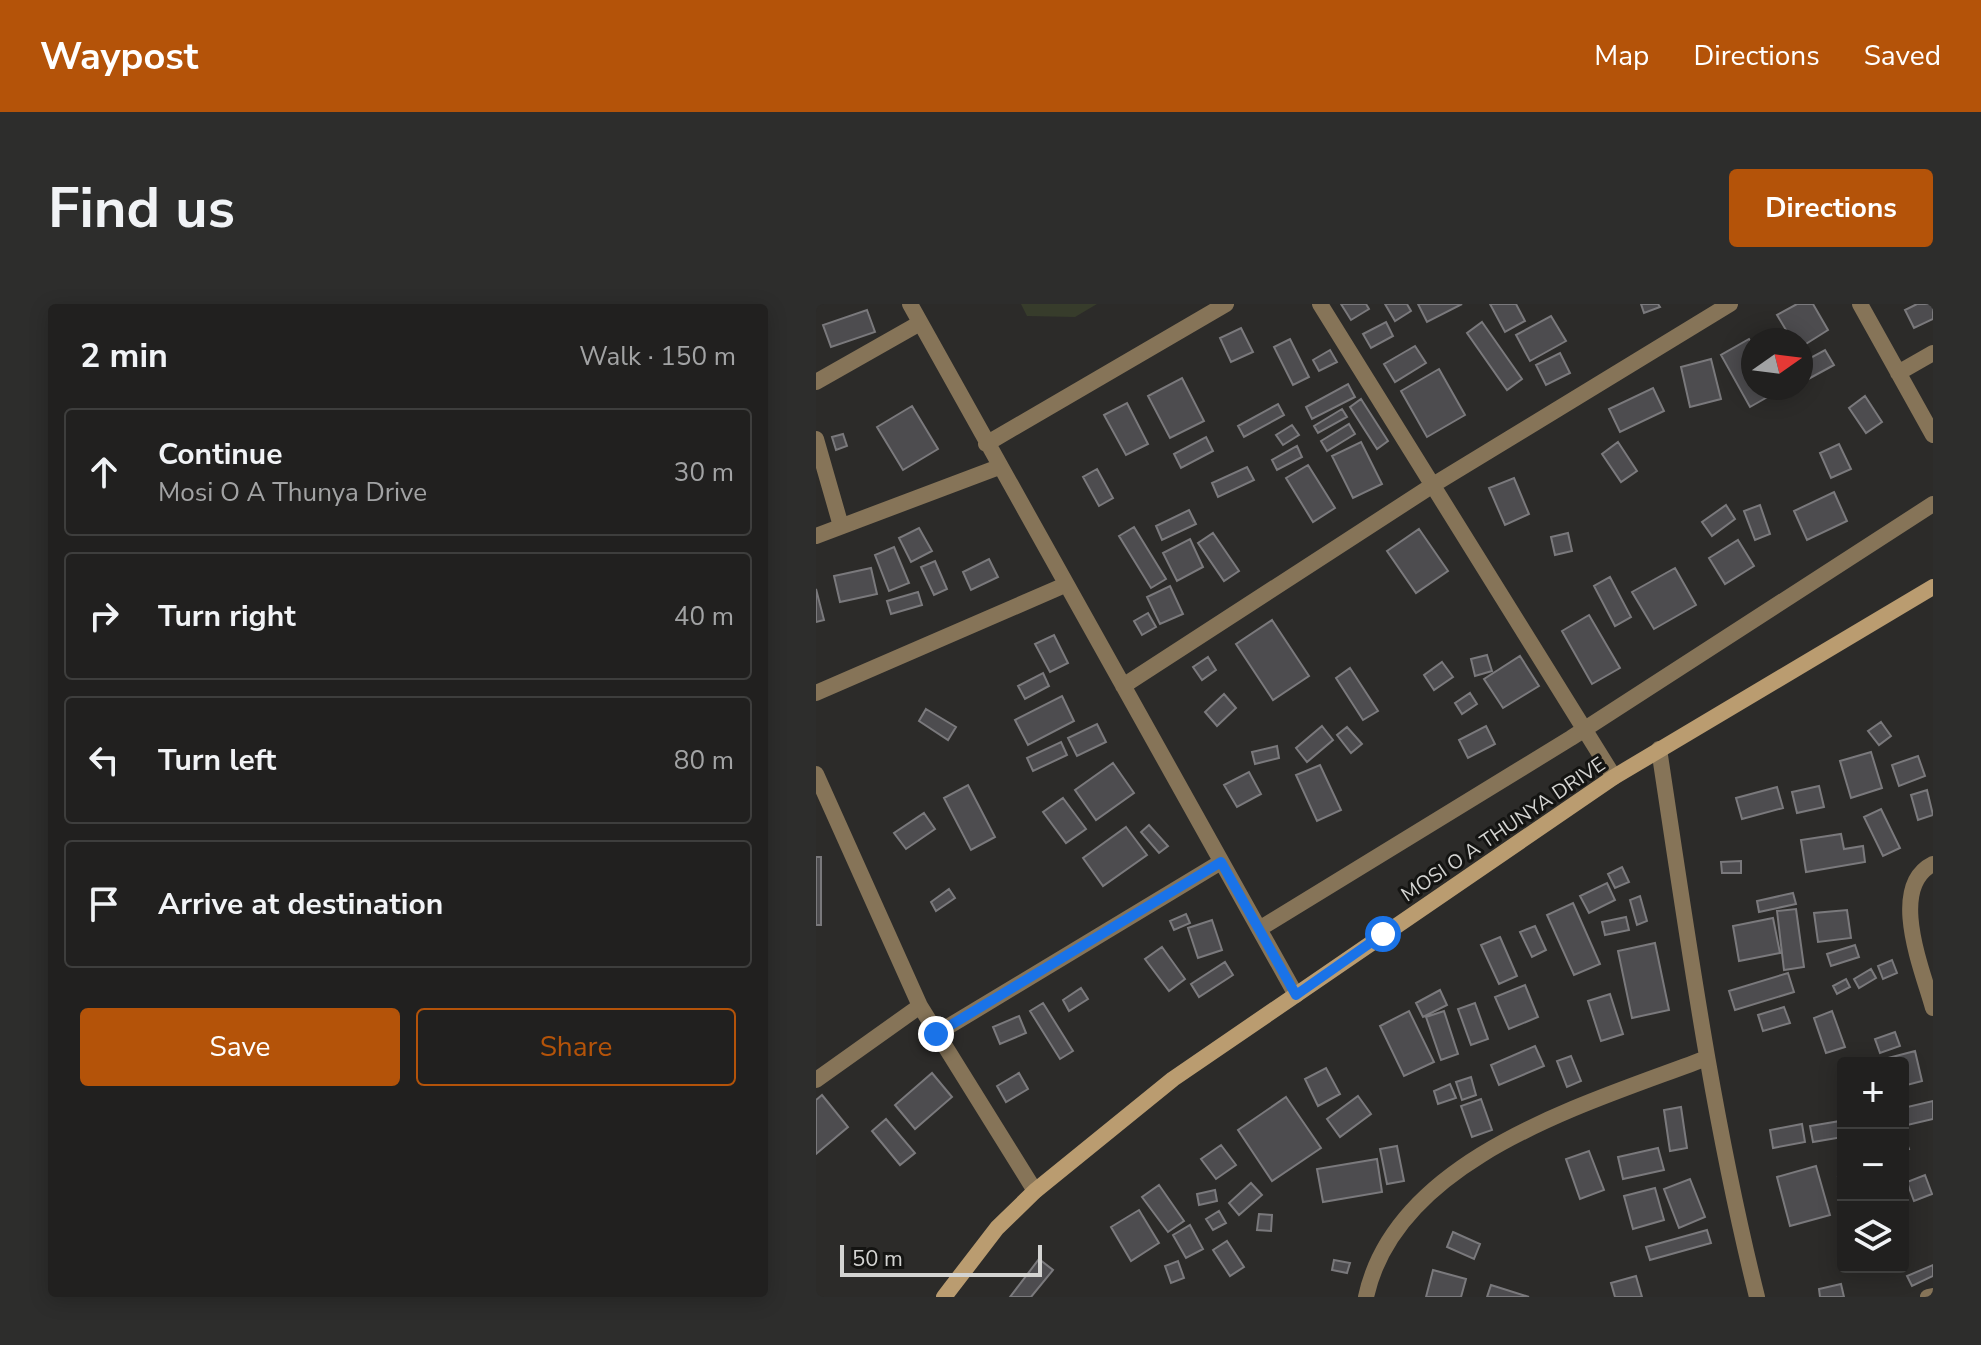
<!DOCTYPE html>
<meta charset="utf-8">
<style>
:root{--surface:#21201f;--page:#2d2d2c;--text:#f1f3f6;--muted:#a2a3a4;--line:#3e3e3d;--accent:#b45309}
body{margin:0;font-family:"Nunito Sans",sans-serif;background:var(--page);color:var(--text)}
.controls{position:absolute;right:24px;bottom:24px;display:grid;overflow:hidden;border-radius:8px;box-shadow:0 4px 20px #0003}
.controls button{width:72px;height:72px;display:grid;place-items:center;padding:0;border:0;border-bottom:2px solid var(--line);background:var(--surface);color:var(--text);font:40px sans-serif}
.compass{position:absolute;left:925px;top:24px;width:72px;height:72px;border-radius:50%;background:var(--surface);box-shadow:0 4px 20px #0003;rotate:76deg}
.scale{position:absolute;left:24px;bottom:20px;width:202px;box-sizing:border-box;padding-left:8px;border:4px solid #d4d4d2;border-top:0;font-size:22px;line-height:28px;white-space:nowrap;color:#d4d4d2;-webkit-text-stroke:6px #141412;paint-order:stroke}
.stop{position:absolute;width:24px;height:24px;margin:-18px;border:6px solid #1a73e8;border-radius:50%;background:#fff}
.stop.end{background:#1a73e8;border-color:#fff;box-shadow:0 2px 8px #0008}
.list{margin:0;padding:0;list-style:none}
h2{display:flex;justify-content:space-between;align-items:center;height:104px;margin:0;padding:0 32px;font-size:34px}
h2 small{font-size:26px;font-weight:400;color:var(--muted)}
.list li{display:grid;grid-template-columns:52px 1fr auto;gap:24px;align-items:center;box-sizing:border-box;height:128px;margin:0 16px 16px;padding:0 16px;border:2px solid var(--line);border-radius:8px}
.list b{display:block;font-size:30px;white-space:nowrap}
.list p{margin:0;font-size:26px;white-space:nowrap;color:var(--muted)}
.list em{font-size:26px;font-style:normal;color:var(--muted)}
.actions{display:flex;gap:16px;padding:24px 32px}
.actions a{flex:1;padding:18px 0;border:2px solid var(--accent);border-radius:8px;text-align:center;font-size:28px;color:var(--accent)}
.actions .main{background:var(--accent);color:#fff}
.icon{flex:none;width:44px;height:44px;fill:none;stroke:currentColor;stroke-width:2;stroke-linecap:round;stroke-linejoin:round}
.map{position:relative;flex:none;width:1117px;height:993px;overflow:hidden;border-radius:8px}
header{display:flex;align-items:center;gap:48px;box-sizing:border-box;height:112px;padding:0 40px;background:var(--accent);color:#fff}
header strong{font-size:38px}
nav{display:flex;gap:44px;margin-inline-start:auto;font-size:28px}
.intro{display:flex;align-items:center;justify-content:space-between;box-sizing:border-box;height:192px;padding:0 48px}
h1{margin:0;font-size:56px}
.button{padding:20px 36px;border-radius:8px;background:var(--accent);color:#fff;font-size:28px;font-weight:700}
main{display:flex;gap:48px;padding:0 48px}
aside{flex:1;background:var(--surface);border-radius:8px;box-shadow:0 4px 20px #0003}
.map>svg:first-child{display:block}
.green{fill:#373c2b}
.building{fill:#4d4c4f;stroke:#7a797c;stroke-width:2}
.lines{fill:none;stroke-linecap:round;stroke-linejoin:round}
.street{stroke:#867458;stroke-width:16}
.secondary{stroke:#ba9c70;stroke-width:16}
.route{stroke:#1a73e8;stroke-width:10}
.labels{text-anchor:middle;stroke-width:6;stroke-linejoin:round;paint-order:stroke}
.street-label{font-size:20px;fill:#d4d4d2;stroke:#141412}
</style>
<header>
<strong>Waypost</strong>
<nav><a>Map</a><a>Directions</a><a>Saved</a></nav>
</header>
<div class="intro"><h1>Find us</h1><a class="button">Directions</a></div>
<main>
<aside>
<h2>2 min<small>Walk · 150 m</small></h2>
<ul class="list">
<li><svg class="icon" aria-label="ahead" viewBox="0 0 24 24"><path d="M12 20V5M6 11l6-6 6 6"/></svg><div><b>Continue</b><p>Mosi O A Thunya Drive</p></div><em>30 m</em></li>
<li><svg class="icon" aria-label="right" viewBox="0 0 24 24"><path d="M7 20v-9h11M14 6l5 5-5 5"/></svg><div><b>Turn right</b></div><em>40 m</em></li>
<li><svg class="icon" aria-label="left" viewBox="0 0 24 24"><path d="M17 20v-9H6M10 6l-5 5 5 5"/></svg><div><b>Turn left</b></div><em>80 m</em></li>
<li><svg class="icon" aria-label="arrive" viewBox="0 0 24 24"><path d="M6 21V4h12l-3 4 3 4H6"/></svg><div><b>Arrive at destination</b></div></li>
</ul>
<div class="actions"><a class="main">Save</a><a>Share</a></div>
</aside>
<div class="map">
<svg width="1117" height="993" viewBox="0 0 1117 993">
<rect width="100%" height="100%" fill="#2c2b29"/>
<path class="green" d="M205,0H281L259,13L211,12Z"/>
<path class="building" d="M525,0H550L553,5L535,16Z
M569,0H591L595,7L579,17Z
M602,0H646L611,18Z
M674,0H700L709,17L689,28Z
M825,0H842L844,3L828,9Z
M981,0H997L1012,26L985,43V36H976L961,11Z
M1101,0H1117V15L1098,24L1089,6Z
M51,6L59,28L15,43L7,21Z
M735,12L750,37L714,57L700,31Z
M570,18L577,32L555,44L547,30Z
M666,18L706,75L691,86L651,29Z
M425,24L437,48L415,58L404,34Z
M474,35L493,73L477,81L458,43Z
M933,35L937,41V84L962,87L934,103L905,51Z
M599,42L610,59L579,78L568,60Z
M514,46L521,58L503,67L497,56Z
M1009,46L1018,61L985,79V59Z
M744,49L754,69L730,81L720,61Z
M895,55L905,95L874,103L865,63Z
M623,65L649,111L611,133L585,87Z
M366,74L388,117L354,134L332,92Z
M532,80L539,93L496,115L490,103Z
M837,84L848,107L804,128L793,105Z
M1049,92L1066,118L1050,129L1033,104Z
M545,95L572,137L561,145L534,103Z
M311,99L332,140L310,151L288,111Z
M462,100L468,111L428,133L422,122Z
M96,102L122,145L87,166L61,123Z
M526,105L531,113L502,129L498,122Z
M533,120L539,130L511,147L505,137Z
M476,121L483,131L467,141L460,131Z
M27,130L31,142L20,146L16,133Z
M390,133L397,147L365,164L358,150Z
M545,138L566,180L537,194L516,152Z
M802,138L821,167L805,178L786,150Z
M1023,140L1035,165L1015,174L1004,149Z
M481,142L486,153L461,166L456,156Z
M492,161L519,204L497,218L470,174Z
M431,163L438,176L402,193L396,179Z
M281,165L297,194L283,202L267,173Z
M698,174L713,210L689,221L673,184Z
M1018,188L1031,217L991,236L978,207Z
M910,201L919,215L896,232L886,218Z
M944,201L954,230L939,236L928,207Z
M373,206L380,220L346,236L340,222Z
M318,223L350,275L335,284L303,232Z
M103,224L116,247L95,258L83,234Z
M603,225L632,267L600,289L571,247Z
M397,229L423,267L408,277L382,239Z
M752,229L756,247L739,251L735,233Z
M374,235L387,263L361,277L347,249Z
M922,236L938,262L909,280L893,254Z
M78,243L93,279L73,287L59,251Z
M173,255L182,273L155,286L147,268Z
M119,257L131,285L118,291L105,263Z
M55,264L61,290L24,298L18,272Z
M859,264L880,301L838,325L816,288Z
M794,273L815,313L799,322L778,282Z
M354,282L367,310L344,320L331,293Z
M0,285L8,316L0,318Z
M102,288L106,301L75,310L71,297Z
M332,309L340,323L326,331L318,317Z
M773,311L804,364L776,380L746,327Z
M456,316L493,372L457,396L420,340Z
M238,331L252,359L234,368L219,340Z
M671,351L676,367L659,372L655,355Z
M704,352L723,382L687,404L668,375Z
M392,353L400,366L386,376L377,363Z
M626,358L637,373L618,386L608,371Z
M534,364L562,407L547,416L520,374Z
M227,369L233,382L209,395L202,382Z
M654,389L661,400L646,410L639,399Z
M408,390L420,404L401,422L389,408Z
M246,392L258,417L212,441L199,416Z
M110,405L140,423L132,436L103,417Z
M1065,418L1075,432L1063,441L1052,427Z
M281,420L290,438L261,452L252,434Z
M506,422L517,436L491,458L480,444Z
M670,422L679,440L652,454L643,436Z
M531,423L546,440L535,449L521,431Z
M245,438L251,451L217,467L211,454Z
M461,442L463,454L439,460L436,448Z
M1055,448L1066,484L1035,494L1024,457Z
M1102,452L1109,472L1083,482L1076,461Z
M297,459L318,489L280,516L259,486Z
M504,461L525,506L501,517L480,471Z
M433,468L445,490L421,503L408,481Z
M152,481L179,533L155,546L128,494Z
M1003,482L1008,503L981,509L976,488Z
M961,483L967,504L926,515L920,494Z
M1111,486L1117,511L1102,516L1095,491Z
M247,494L270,525L250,539L227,508Z
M1065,505L1084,544L1067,552L1048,513Z
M108,509L119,525L90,545L78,529Z
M333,521L352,542L343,549L325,528Z
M310,523L331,551L287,582L267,554Z
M1025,530L1028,545L1047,542L1049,558L990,568L985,536Z
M0,553H5V621H0Z
M925,557V569H906L905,558Z
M806,563L813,578L799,584L792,570Z
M791,579L799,596L773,609L764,592Z
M133,585L139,594L120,607L115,598Z
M977,589L980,600L943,608L941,597Z
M824,592L831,617L821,621L814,596Z
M757,599L784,660L758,671L731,611Z
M980,605L988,663L968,666L961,607Z
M1031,606L1035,634L1002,638L998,609Z
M370,610L374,619L358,626L354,617Z
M810,613L813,626L789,631L786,618Z
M957,614L964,649L923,657L917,622Z
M396,616L406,646L382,654L372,624Z
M719,622L730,646L716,653L704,628Z
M684,633L701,672L683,680L665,641Z
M839,639L853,706L816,714L802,647Z
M1039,641L1043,653L1015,662L1011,650Z
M346,643L369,675L353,687L329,655Z
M1076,656L1081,669L1067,675L1062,662Z
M409,658L417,671L383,693L375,680Z
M1055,665L1060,674L1043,684L1038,675Z
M972,669L978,688L919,706L913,687Z
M1030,675L1034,683L1021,690L1017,682Z
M709,681L722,713L693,725L679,693Z
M265,684L272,695L253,707L247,696Z
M624,686L631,701L607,713L600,699Z
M794,690L807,730L785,737L772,697Z
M227,699L257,747L244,755L214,707Z
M659,699L672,735L655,741L642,705Z
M968,703L974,719L947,727L942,711Z
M593,707L618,758L588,772L564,722Z
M628,707L642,750L625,756L610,713Z
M1016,707L1029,743L1010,749L998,714Z
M203,712L210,729L184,740L177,723Z
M1079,728L1084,742L1064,749L1059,735Z
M719,742L728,762L683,781L675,761Z
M1099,747L1106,777L1087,782V759H1053Z
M755,752L765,777L751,783L741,757Z
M510,764L524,790L502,802L489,775Z
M116,769L136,793L99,825L79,801Z
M203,769L212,785L190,798L181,782Z
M655,773L660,791L646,796L640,778Z
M634,780L640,794L622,800L618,787Z
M6,791L32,823L0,850V796Z
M542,792L555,810L524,833L511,815Z
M470,793L505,844L456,877L422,826Z
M665,795L676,826L656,833L645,802Z
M1117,797V815L1087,822V804Z
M865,803L871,844L854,847L848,806Z
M70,815L99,849L84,861L56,827Z
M1024,817L1027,833L997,838L994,822Z
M986,820L989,838L957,844L954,826Z
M1087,828L1093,845L1087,847Z
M405,841L420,861L400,875L385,855Z
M581,842L588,877L571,880L564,845Z
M842,844L848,866L807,875L802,853Z
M773,847L788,886L764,895L750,855Z
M561,855L566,888L507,898L501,865Z
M1000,862L1014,911L974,922L961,873Z
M1109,871L1116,890L1098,897L1091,878Z
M1027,872V900L1022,873Z
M874,875L889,913L863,924L848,885Z
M435,879L446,891L423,911L413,899Z
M343,881L368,917L352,928L326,893Z
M839,884L848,916L817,925L808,892Z
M399,886L401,897L383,901L381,890Z
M323,906L343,939L315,957L295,923Z
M403,907L410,919L397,926L390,915Z
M443,910L456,911L455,927L441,926Z
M374,921L387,945L370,954L357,931Z
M891,926L895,939L834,956L830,943Z
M637,928L664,940L658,955L631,943Z
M411,937L428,963L414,972L397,946Z
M223,955L237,966L215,993H194Z
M518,956L534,959L531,969L516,966Z
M362,957L368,974L355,979L349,962Z
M1117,961V972L1096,982L1091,972Z
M617,966L650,975L645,993H610Z
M820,972L826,993H799L795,979Z
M1025,980L1028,993H1004L1003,985Z
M675,981L713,993H671Z"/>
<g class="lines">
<path class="street" d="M94,0L480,691
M504,0L798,473
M1044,0L1117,131
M1082,69L1117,49
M0,78L104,19
M0,135L25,222
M170,140L410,0
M0,232L183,163
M307,382L617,181L914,0
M0,389L249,281
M843,445C871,629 896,813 941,993
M0,470L104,702L219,887
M1117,560C1071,583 1107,667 1117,704
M443,625L755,434L1117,200
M120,730L405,558
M0,776L104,702
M550,993C580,853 773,799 891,754
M1112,993L1117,992"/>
<path class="secondary" d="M128,993L181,924L219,887L357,775L798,473L1117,283"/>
</g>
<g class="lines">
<path class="route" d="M120,730L405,558L480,691L567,630"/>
</g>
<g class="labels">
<g class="street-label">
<text transform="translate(687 525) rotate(-34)" y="7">MOSI O A THUNYA DRIVE</text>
</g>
</g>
</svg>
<div class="controls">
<button>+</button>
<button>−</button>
<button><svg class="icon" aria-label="layers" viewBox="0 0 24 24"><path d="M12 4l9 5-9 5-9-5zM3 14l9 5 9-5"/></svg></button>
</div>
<svg class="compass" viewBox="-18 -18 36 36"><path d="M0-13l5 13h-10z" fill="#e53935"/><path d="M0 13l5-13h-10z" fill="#a2a3a4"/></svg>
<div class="scale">50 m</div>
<div class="stop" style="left:567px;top:630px"></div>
<div class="stop end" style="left:120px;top:730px"></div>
</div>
</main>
